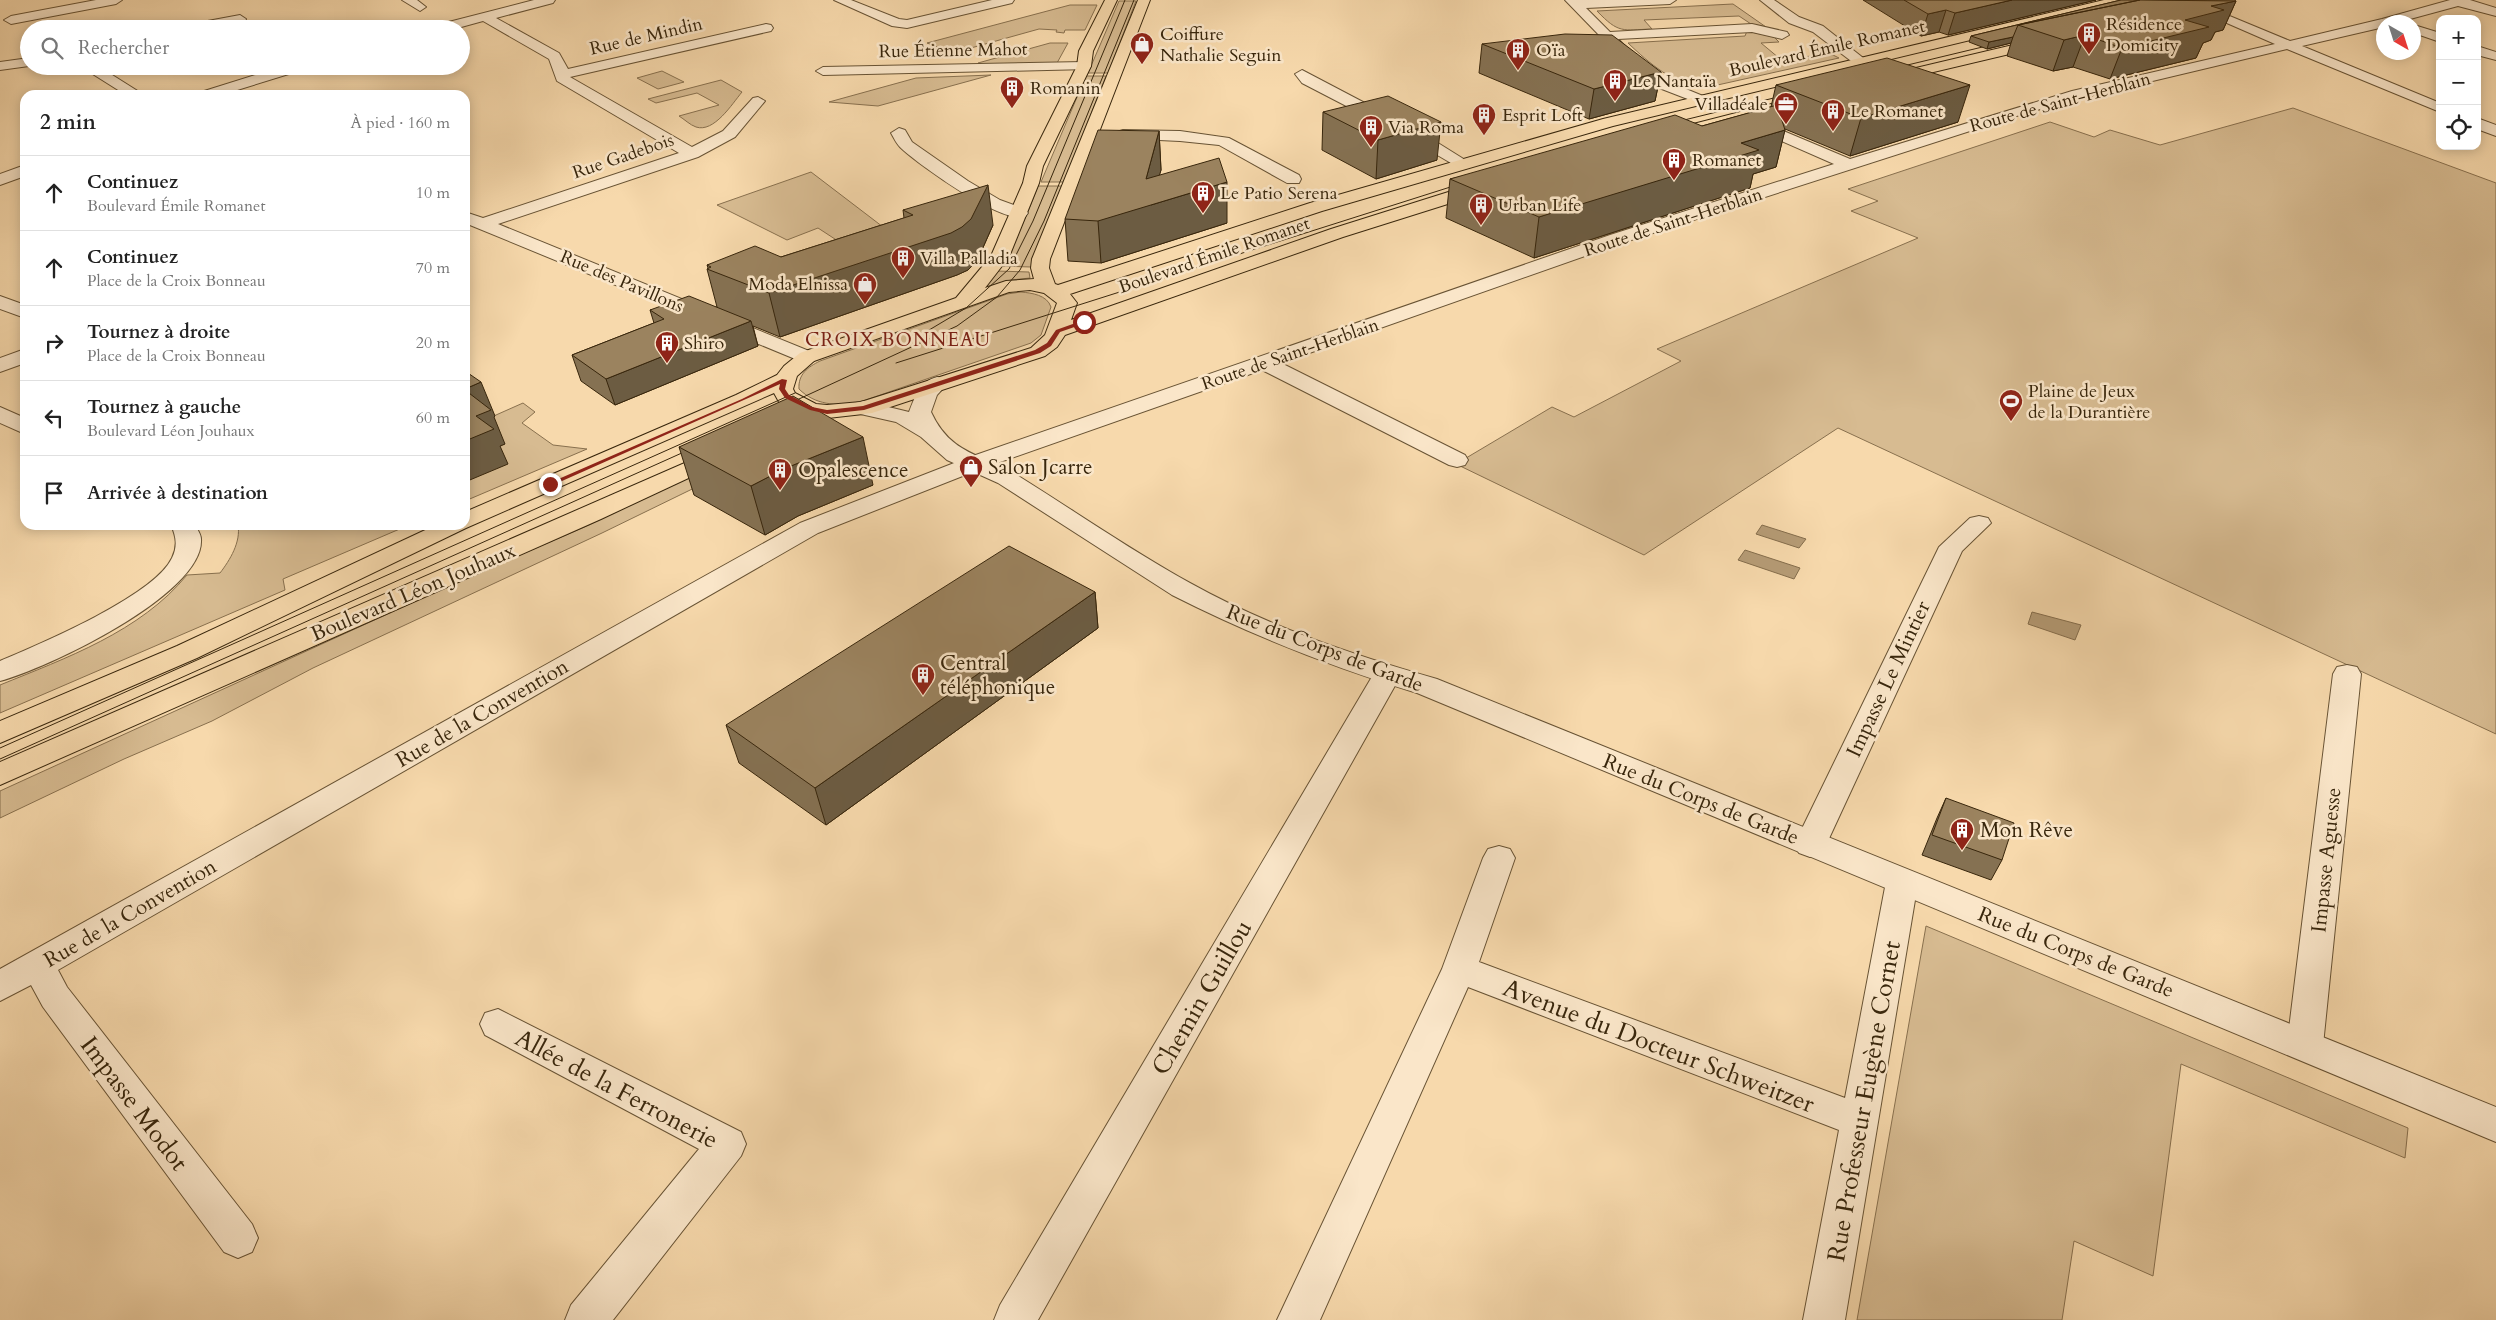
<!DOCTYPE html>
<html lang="fr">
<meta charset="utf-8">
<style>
:root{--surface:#fff;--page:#f6f6f6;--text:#222;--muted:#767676;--line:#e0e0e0}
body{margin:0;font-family:Cardo,serif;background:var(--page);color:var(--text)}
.controls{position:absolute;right:15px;top:15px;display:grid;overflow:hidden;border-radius:10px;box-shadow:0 2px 12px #0003}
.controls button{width:45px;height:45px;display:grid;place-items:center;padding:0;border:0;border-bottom:1px solid var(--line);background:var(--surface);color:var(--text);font:25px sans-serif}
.compass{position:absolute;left:2376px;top:15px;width:45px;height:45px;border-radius:50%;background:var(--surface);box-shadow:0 2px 12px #0003;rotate:141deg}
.stop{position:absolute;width:15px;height:15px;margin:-11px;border:4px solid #8f2418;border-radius:50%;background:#fff}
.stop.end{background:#8f2418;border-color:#fff;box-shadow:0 1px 5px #0008}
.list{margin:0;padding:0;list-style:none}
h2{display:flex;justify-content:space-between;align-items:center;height:65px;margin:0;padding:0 20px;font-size:21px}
h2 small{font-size:16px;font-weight:400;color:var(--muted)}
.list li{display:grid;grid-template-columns:32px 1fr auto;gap:15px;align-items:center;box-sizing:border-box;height:75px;padding:0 20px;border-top:1px solid var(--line)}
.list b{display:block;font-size:19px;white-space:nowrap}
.list p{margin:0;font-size:16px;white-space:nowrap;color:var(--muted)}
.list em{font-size:16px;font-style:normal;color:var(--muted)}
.icon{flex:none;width:28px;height:28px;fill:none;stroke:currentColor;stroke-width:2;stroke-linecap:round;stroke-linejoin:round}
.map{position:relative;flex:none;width:2496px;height:1320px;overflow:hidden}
.search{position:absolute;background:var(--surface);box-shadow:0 2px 12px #0003;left:20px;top:20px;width:450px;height:55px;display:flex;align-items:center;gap:12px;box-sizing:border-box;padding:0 18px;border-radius:28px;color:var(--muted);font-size:19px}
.panel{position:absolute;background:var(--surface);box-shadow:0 2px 12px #0003;left:20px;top:90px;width:450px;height:440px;border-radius:15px}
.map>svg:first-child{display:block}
.green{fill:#d7bb91;stroke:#88704e}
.water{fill:#b69c76;stroke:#846d4c}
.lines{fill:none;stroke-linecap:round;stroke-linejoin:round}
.minor-casing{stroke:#685334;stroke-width:2}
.tertiary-casing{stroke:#685334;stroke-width:2}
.primary-casing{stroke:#38260c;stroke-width:2}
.minor{fill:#fae6c9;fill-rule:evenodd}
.tertiary{fill:#fae6c9;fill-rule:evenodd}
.primary{fill:#f7d9ac;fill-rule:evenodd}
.tram{stroke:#38260c;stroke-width:1}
.wall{fill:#857152;stroke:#38260c}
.shaded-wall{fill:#6c5c42;stroke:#38260c}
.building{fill:#9b835f;stroke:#38260c}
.route{fill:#8f2418}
.labels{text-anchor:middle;stroke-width:5;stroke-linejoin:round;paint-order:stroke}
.far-poi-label{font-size:18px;fill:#38260c;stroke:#fae6c9;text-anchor:start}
.far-street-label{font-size:18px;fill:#38260c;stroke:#fae6c9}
.far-neighbourhood-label{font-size:19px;letter-spacing:1px;fill:#7a1f14;stroke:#fae6c9}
.poi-label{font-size:21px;fill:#38260c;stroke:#fae6c9;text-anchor:start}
.street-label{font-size:21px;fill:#38260c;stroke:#fae6c9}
.near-street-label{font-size:25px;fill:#38260c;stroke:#fae6c9}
</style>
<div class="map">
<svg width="2496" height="1320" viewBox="0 0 2496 1320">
<rect width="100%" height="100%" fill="#f7d9ac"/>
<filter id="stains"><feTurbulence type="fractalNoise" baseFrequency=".004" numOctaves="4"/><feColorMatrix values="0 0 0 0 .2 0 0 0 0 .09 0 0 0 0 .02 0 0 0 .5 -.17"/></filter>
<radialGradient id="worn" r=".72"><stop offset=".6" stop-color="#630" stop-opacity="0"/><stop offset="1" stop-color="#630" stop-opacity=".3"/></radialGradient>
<path class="green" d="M1119,1H1136L1108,73H1088Z
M1733,4L1766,27L1751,24L1739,16L1644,20L1652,29C1622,30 1619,34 1597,11Z
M1070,5H1097L1085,30H1065L1064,33L1056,32L1057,30L1039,29L953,53L927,43Z
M1747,31L1774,37L1779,42L1761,43L1779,58L1833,55L1839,58L1704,88C1674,85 1649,63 1628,43L1745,36Z
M1050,43H1068L1057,63L983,65L978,63Z
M662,71L684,82L658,89L637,78Z
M991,75L878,106L829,102L916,78Z
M1086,76H1106L1064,182H1041Z
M721,80L742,92C732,104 714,133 696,127C690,125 684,119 679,116L719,105L697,93L656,103L648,99Z
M2293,108L2496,183V734L1838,428L1644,555L1456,464L1552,407L1574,417L1681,361L1657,349L1918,238L1851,211L1878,201L1848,189L2050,122L2094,137L2110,130L2160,145Z
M811,172L887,230L841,243L818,228L787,240L717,205Z
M1038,186H1062L1031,267L998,266C1017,242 1027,214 1038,186Z
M996,271L1029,272L1030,278L1011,280L977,290Z
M1021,292C1032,293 1047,295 1051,307L1041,335L1031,343L857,403C836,406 815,405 799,389C798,374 808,367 820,361L1007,294Z
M523,403L535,412L522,423L553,445L587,449L465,501V482L488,452L505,444L478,423Z
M782,433L723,474L602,533L313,668L212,721L124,759L0,818V791L462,580L589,525L673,482Z
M238,525H409L283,579L285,590L0,713V685C66,658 140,632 187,575L220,573C230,560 241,542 238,525Z
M1926,926L2408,1128L2405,1158L2181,1064L2153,1276L2074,1241L2062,1320H1857Z"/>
<path class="water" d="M1762,525L1806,539L1799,548L1756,534Z
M1745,550L1800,568L1794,579L1738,560Z
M2032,612L2081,625L2075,640L2028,624Z"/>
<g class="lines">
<g class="minor-casing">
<path id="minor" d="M96,0H122L116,4L11,24L4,20L11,16Z
M402,0H417L426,7L420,11Z
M534,0H555L553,3L496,18L559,53L568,69L766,24L771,25L773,28L771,31L570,77L692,147L723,131L753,98L758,97L765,101L735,137L698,157L498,224L814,353L817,357L814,361L807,363L800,361L465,223V212L483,218L679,153L557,81L549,59L483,21L454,29H432L433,26Z
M834,0H851L899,19L907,20L992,0H1014L1012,3L907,28L892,26Z
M1565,0H1676L1670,4L1586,8L1610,32L1752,24L1787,32L1789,35L1782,39L1752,32L1618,39L1640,61L1664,80L1703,96L1705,99L1703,102L1698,103L1654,86L1630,67Z
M1760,0H1774L1799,17L1823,26L1867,61L1860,65L1855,64L1813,32L1789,23Z
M2174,0H2191L2290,41L2382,19L2450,0H2470L2496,8V16L2458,6L2399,22H2384V27L2302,46L2440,103V112L2287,49L2081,98L2026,113L1622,243L1281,363L1465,455L1468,460L1465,465L1457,467L1449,465L1262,370L983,468L818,533L58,970L67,987L252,1224L258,1238L252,1252L238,1258L224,1252L43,1007L31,985L0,1001V969L800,523L967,458L1610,235L1834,164L1745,125L1742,122L1745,119H1755L1850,159L2072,91L2275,44Z
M240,15L246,19L245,22L209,29L190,27L197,23Z
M2414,25L2440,33V42L2414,33Z
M2477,46L2496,52V60L2477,55Z
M29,58V66L0,70V62Z
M1084,62L1091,66L1089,69L823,75L816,71L823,67Z
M80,66H98L144,95H126Z
M284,66H307L305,69L221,95H199L201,92Z
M1302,70L1422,133L1470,163L1468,166H1456L1410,139L1302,83L1295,74Z
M2477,118L2496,125V136L2477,129Z
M899,128L905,130L912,142L968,181L1000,200L1025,209L1028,213L1025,217C1000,223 922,167 902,149C897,145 894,138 891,133Z
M1123,130L1180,131L1229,138L1299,175L1301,179L1299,183H1287L1219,145L1180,141L1117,138L1115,135L1117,132Z
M25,165V176L0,185V174Z
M0,296L25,305V318L0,309Z
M25,349V363L0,372V358Z
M0,407L25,418V434L0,423Z
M1979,516L1988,518L1991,523L1962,551L1826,845L1821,853L1810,857L1799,853L1794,845L1939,547L1970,518Z
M171,525H195C197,529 201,534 201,539C205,594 46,669 0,681V661C40,644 154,596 172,558C178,546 176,536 171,525Z
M2347,665L2357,667L2361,674L2323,1045L2318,1056L2305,1061L2292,1056L2287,1045L2333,674L2337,667Z
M1387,666L1397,668L1401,675L1038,1320H994L1000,1305L1373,675L1377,668Z
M1499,846L1510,849L1515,858L1479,962L1845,1098L1886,882L1890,873L1902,869L1914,873L1918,882L1845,1320H1803L1839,1130L1468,987L1320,1320H1277L1442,969L1483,858L1488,849Z
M498,1009L741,1132L746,1144L741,1156L613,1320H565L571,1305L699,1149L485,1035L480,1024L485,1013Z"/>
</g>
<g class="tertiary-casing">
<path id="tertiary" d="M937,377L945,378L948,383L937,395L931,412C951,456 984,454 1020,477C1076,512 1132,551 1190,583C1267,626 1353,655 1437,679L2496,1107V1142L1417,693C1332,667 1251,635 1172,595L998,483L947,460L921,437L896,422L856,413L853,408L856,403L864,401L909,412C915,397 920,381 937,377Z"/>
</g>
<g class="primary-casing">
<path id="primary" d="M1105,0H1117L1093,51L1091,66L1043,166L1039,183L1009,257L985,288L1006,281L1034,279L1031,268L1032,259L1138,0H1150L1050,259L1049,268L1055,284L1058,285L1310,203L1603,119L2104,0H2126L2120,4L1613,126L1322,211L1070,294L1077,303L1071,320L1331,229L1477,183H1489L1491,187L1489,191L1343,237L1065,335L1057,347L1045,356L872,413L828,418L787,430L779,428L776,423L779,418L800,413L779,402L774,393L466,528L197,658L0,743V721L177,646L436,525H465V512L736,395L777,375L784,366L800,353L956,298L991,256L1023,183L1027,166L1077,66L1079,51ZM1030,290L1044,293L1057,303L1045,335L1031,348L861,402L827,405L816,404L795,393L793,389L797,376L814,361L1009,292Z
M2047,37L2052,38L2054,41L2052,44L1887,83L1880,79L1882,76Z
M1806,95L1811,96L1813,99L1811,102L1664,141L1656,136L1658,133Z
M719,448L727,450L730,455L727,460L601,519L0,785V762Z"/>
</g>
<use href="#minor" class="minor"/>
<use href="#tertiary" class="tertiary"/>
<use href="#primary" class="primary"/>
<path class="tram" d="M1895,68L1995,44
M1672,123L1786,95
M909,342L966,308L1009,269L1033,221L1125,0
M896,363L1463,183
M786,405L957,326L997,297L1020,270L1044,221L1134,0
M0,748L795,393
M0,759L693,448"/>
</g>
<path class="wall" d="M1863,0H2096L1948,35L1939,32L1921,36Z
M2121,0L2236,1L2223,30L2215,32L2211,40L2203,43L2196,58L2110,79L2073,67L2053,71L2007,56L2011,43L1987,49L1969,42L1971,36Z
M1482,44L1661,72L1655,101L1589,119L1479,73Z
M1776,85L1958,122L1850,156L1785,129L1776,167L1753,174L1750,188L1534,258L1446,218L1450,179L1702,126L1771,107Z
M1323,112L1437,160L1376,179L1322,150Z
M1159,131L1161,170L1159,175L1227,223L1101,263L1068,261L1065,219Z
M903,210L993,225L977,261L968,270L957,275L780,337L753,326L758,346L615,405L581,381L572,355L654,323L650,310L717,307L707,269L708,268L707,265L781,257L904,218Z
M679,447L873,485L798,516L765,535L694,495Z
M1095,592L1098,628L826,825L739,763L726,725Z
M1946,798L2002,860L1991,880L1922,855L1937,818Z"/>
<path class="shaded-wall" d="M2012,0H2096L1948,35L1955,13Z
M2236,1L2223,30L2215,32L2211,40L2203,43L2196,58L2110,79L2122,48L2185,20L2211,6Z
M1946,10L1939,32L1921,36L1928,14Z
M2085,35L2073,67L2053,71L2064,40Z
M2013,37L2011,43L1987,49L1989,42Z
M1661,72L1655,101L1589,119L1594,89Z
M1970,85L1958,122L1850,156L1861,118Z
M1441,122L1437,160L1376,179L1378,140Z
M1785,130L1776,167L1753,174L1750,188L1534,258L1539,217L1741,143Z
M1159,131L1161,170L1151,205L1227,182V223L1101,263L1098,221L1146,179Z
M988,185L993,225L977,261L968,270L957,275L780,337L769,293Z
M751,321L758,346L615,405L606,379Z
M481,382L495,416L494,417L505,444L500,446L508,464L465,482V389Z
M863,437L873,485L798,516L765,535L751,486L786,468Z
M1095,592L1098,628L826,825L815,788Z"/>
<path class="building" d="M1904,0H2012L1955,13L1946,10L1928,14Z
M2121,0H2140L2018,25L2013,37L1989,42L1971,36Z
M2140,0L2236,1L2211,6L2224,10L2185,20L2209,27L2122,48L2085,35L2064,40L2018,25Z
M1565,34L1612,35L1661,72L1594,89L1482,44Z
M1887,58L1970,85L1861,118L1776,85Z
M1388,96L1441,122L1378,140L1323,112Z
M1777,105L1785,130L1741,143L1759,150L1539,217L1450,179L1675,115L1702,126Z
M1098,130L1159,131L1146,179L1219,158L1227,182L1098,221L1065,219Z
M988,185L971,219L962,227L951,233L769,293L707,269L711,267L707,265L755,246L781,257L913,215L903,210Z
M689,296L751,321L606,379L572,355L664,319L650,310Z
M465,371L481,382L465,389Z
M465,390L491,410L476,416L494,429L465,441Z
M793,396L863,437L786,468L751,486L679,447Z
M1009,546L1095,592L815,788L726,725Z
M1946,798L2014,823L2002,860L1932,835Z"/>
<path class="route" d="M1084,320L1086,323L1060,332L1051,346L1040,353L864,410L827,414L810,410L785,398L779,389L780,384L553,485L547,484L742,399L782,379L787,380L785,389L789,395L812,407L827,410L863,406L1035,350L1047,343L1056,330Z"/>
<defs>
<g id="building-pin" transform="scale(1.25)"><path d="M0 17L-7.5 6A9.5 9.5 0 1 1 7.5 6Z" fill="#8f2418" stroke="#fae6c9"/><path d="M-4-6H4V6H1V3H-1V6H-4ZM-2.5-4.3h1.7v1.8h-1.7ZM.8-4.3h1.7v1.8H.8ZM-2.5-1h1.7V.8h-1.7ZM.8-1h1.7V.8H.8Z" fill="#fff"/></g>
<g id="shop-pin" transform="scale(1.25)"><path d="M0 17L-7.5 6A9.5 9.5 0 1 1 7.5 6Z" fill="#8f2418" stroke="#fae6c9"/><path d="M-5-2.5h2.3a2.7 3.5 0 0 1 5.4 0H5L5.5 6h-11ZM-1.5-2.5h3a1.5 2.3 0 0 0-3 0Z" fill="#fff"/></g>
<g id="office-pin" transform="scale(1.25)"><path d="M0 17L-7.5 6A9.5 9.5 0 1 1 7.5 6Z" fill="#8f2418" stroke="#fae6c9"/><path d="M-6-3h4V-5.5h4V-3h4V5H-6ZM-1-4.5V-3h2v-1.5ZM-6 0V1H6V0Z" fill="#fff"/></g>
<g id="stadium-pin" transform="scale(1.25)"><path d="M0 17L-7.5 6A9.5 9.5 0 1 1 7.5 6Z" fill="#8f2418" stroke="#fae6c9"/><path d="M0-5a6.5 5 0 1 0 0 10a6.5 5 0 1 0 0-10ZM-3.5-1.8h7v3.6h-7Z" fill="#fff"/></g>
</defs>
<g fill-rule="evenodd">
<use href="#building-pin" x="2089" y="34"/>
<use href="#shop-pin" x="1142" y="44"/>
<use href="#building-pin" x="1518" y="50"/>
<use href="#building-pin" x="1615" y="81"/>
<use href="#building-pin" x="1012" y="88"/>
<use href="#office-pin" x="1786" y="104"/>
<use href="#building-pin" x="1833" y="111"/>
<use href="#building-pin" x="1484" y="115"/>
<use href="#building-pin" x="1371" y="127"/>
<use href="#building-pin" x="1674" y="160"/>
<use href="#building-pin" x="1203" y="193"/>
<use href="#building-pin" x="1481" y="205"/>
<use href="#building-pin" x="903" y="258"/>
<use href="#shop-pin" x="865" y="284"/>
<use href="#building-pin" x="667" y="343"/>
<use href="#stadium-pin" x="2011" y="401"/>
<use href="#shop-pin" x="971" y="467"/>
<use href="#building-pin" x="780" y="470"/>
<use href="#building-pin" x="923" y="675"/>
<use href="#building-pin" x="1962" y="830"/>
</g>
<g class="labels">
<g class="far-poi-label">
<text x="2106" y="30">Résidence<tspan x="2106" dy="21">Domicity</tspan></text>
<text x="1160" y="40">Coiffure<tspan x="1160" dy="21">Nathalie Seguin</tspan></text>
<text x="1536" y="56">Oïa</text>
<text x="1632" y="87">Le Nantaïa</text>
<text x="1030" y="94">Romanin</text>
<text x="1768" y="110" text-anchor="end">Villadéale</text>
<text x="1850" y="117">Le Romanet</text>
<text x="1502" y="121">Esprit Loft</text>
<text x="1388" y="133">Via Roma</text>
<text x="1692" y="166">Romanet</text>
<text x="1220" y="199">Le Patio Serena</text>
<text x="1498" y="211">Urban Life</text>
<text x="920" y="264">Villa Palladia</text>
<text x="848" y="290" text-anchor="end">Moda Elnissa</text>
<text x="684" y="349">Shiro</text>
<text x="2028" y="397">Plaine de Jeux<tspan x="2028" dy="21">de la Durantière</tspan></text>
</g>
<g class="far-street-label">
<text transform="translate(646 36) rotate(-13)" y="6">Rue de Mindin</text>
<text transform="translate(1827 48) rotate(-13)" y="6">Boulevard Émile Romanet</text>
<text transform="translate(953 50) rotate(-1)" y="6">Rue Étienne Mahot</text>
<text transform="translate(2060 102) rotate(-15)" y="6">Route de Saint-Herblain</text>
<text transform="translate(623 156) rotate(-19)" y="6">Rue Gadebois</text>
<text transform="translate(1673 222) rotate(-18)" y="6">Route de Saint-Herblain</text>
<text transform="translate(1214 255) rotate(-19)" y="6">Boulevard Émile Romanet</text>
<text transform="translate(622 281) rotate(23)" y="6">Rue des Pavillons</text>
<text transform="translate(1290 354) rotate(-19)" y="6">Route de Saint-Herblain</text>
</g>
<g class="far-neighbourhood-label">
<text x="898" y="346">CROIX BONNEAU</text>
</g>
<g class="poi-label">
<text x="988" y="474">Salon Jcarre</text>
<text x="798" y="477">Opalescence</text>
<text x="940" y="670">Central<tspan x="940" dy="24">téléphonique</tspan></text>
<text x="1980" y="837">Mon Rêve</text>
</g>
<g class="street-label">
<text transform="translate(413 592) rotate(-23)" y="7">Boulevard Léon Jouhaux</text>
<text transform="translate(1325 648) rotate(21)" y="7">Rue du Corps de Garde</text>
<text transform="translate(1888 679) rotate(-65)" y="7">Impasse Le Mintier</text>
<text transform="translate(482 713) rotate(-30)" y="7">Rue de la Convention</text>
<text transform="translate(1701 799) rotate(22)" y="7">Rue du Corps de Garde</text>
<text transform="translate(2326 860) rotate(-84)" y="7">Impasse Aguesse</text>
<text transform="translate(130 913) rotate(-30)" y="7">Rue de la Convention</text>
<text transform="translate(2076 952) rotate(22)" y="7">Rue du Corps de Garde</text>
</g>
<g class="near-street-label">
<text transform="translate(1201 997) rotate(-60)" y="9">Chemin Guillou</text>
<text transform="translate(1659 1045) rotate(21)" y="9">Avenue du Docteur Schweitzer</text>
<text transform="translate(617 1088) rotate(28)" y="9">Allée de la Ferronerie</text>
<text transform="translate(1863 1101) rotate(-80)" y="9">Rue Professeur Eugène Cornet</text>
<text transform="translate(135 1103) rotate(53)" y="9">Impasse Modot</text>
</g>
</g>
<rect width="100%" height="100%" filter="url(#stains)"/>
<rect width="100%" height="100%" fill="url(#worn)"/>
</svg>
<div class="controls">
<button>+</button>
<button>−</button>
<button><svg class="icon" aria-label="locate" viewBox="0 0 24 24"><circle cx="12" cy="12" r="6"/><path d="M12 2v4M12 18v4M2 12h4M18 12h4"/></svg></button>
</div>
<svg class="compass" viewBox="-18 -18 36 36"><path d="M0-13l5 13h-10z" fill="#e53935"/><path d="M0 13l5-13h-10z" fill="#767676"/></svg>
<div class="stop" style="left:1084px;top:322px"></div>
<div class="stop end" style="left:550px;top:484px"></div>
<div class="search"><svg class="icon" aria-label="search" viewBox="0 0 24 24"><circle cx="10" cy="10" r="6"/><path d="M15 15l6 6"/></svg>Rechercher</div>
<section class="panel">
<h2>2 min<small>À pied · 160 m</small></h2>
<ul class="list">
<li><svg class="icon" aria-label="ahead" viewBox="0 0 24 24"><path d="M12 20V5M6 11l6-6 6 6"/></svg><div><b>Continuez</b><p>Boulevard Émile Romanet</p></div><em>10 m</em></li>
<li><svg class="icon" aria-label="ahead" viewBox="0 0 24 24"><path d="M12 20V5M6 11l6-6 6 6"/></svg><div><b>Continuez</b><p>Place de la Croix Bonneau</p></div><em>70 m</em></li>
<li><svg class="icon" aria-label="right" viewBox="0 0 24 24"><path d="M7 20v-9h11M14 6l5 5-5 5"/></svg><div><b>Tournez à droite</b><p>Place de la Croix Bonneau</p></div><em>20 m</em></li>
<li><svg class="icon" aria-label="left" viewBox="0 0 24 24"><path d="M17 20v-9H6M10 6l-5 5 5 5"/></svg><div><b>Tournez à gauche</b><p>Boulevard Léon Jouhaux</p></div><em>60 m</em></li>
<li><svg class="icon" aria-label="arrive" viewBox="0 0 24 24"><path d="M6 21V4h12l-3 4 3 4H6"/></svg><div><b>Arrivée à destination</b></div></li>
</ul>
</section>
</div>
